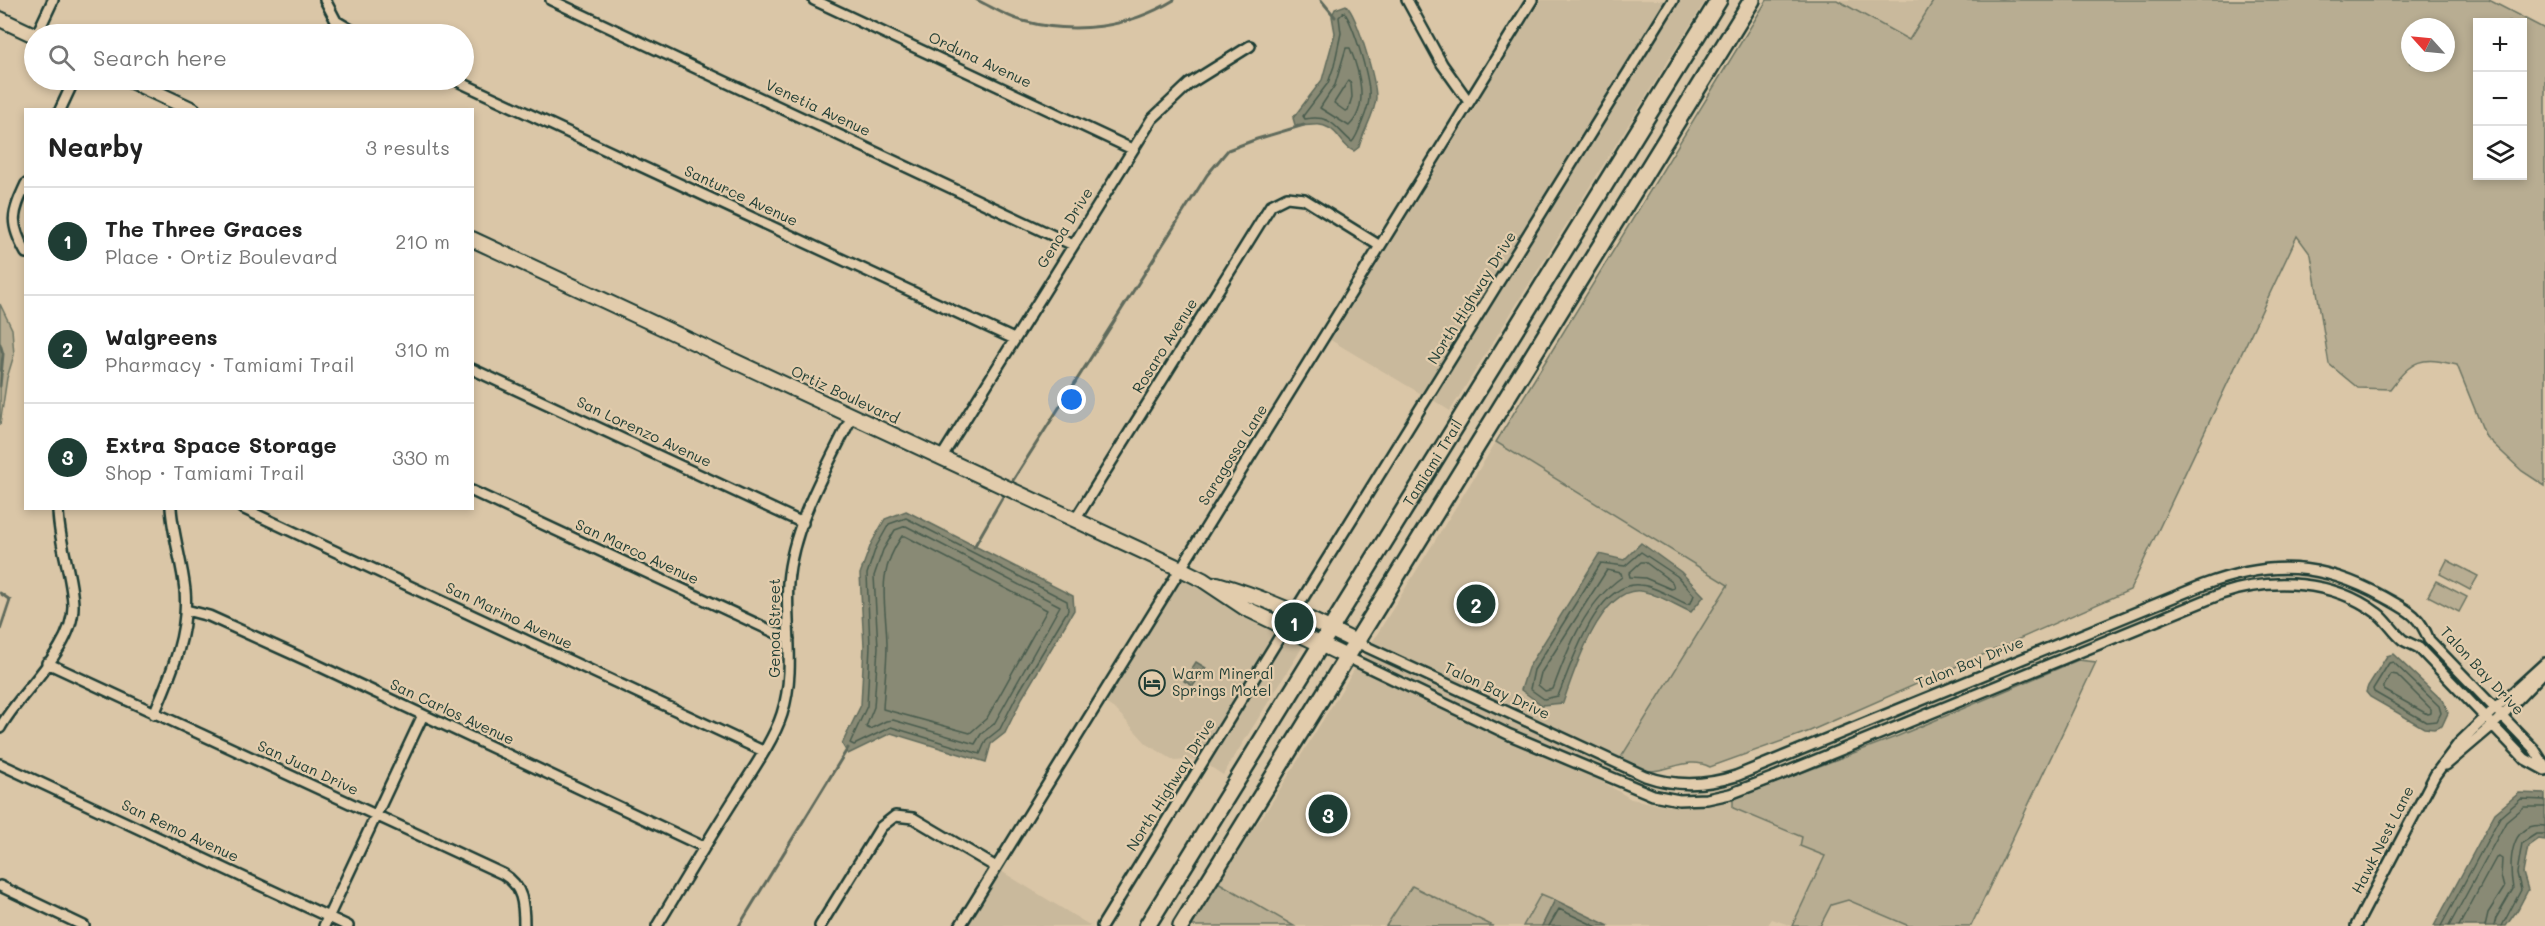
<!DOCTYPE html>
<meta charset="utf-8">
<style>
:root{--surface:#fff;--page:#f2f2f2;--text:#222;--muted:#767676;--line:#e0e0e0;--accent:#1f3d34}
body{margin:0;font-family:Mali,sans-serif;background:var(--page);color:var(--text)}
.controls{position:absolute;right:18px;top:18px;display:grid;overflow:hidden;border-radius:0px;box-shadow:0 3px 9px #0003}
.controls button{width:54px;height:54px;display:grid;place-items:center;padding:0;border:0;border-bottom:2px solid var(--line);background:var(--surface);color:var(--text);font:30px sans-serif}
.compass{position:absolute;left:2401px;top:18px;width:54px;height:54px;border-radius:50%;background:var(--surface);box-shadow:0 3px 9px #0003;rotate:297deg}
.you{position:absolute;left:1072px;top:400px;width:21px;height:21px;margin:-15px;border:4px solid #fff;border-radius:50%;background:#1a73e8;box-shadow:0 0 0 9px #1a73e833}
.badge{display:grid;place-items:center;width:39px;height:39px;border-radius:50%;background:var(--accent);color:#fff;font-size:20px;font-weight:700}
.pin{position:absolute;translate:-50% -50%;border:3px solid #fff;box-shadow:0 2px 6px #0006}
.list{margin:0;padding:0;list-style:none}
h2{display:flex;justify-content:space-between;align-items:center;height:78px;margin:0;padding:0 24px;font-size:26px}
h2 small{font-size:20px;font-weight:400;color:var(--muted)}
.list li{display:grid;grid-template-columns:39px 1fr auto;gap:18px;align-items:center;box-sizing:border-box;height:108px;padding:0 24px;border-top:2px solid var(--line)}
.list b{display:block;font-size:22px;white-space:nowrap}
.list p{margin:0;font-size:20px;white-space:nowrap;color:var(--muted)}
.list em{font-size:20px;font-style:normal;color:var(--muted)}
.icon{flex:none;width:33px;height:33px;fill:none;stroke:currentColor;stroke-width:2;stroke-linecap:round;stroke-linejoin:round}
.map{position:relative;flex:none;width:2545px;height:926px;overflow:hidden}
.search{position:absolute;background:var(--surface);box-shadow:0 3px 9px #0003;left:24px;top:24px;width:450px;height:66px;display:flex;align-items:center;gap:15px;box-sizing:border-box;padding:0 21px;border-radius:33px;color:var(--muted);font-size:22px}
.panel{position:absolute;background:var(--surface);box-shadow:0 3px 9px #0003;left:24px;top:108px;width:450px;height:402px;border-radius:0px}
.map>svg:first-child{display:block}
.built{fill:#c9b99c;fill-rule:evenodd}
.green{fill:#b8ad92;stroke:#6c7563;stroke-width:1.5;fill-rule:evenodd}
.water{fill:#898a75;stroke:#5f6b5b;stroke-width:1.5}
.lines{fill:none;stroke-linecap:round;stroke-linejoin:round}
.shore{stroke:#495c4e;stroke-width:1.5}
.stream{stroke:#5f6b5b;stroke-width:3}
.street-casing{stroke:#1f3d34;stroke-width:14}
.secondary-casing{stroke:#1f3d34;stroke-width:18}
.primary-casing{stroke:#1f3d34;stroke-width:20}
.street{stroke:#e2ccac;stroke-width:9}
.secondary{stroke:#e2ccac;stroke-width:14}
.primary{stroke:#e2ccac;stroke-width:15}
.labels{text-anchor:middle;stroke-width:4.5;stroke-linejoin:round;paint-order:stroke}
.street-label{font-size:15px;fill:#1f3d34;stroke:#e2ccac}
.poi-label{font-size:15px;fill:#1f3d34;stroke:#e2ccac;text-anchor:start}
</style>
<div class="map">
<svg width="2545" height="926" viewBox="0 0 2545 926">
<rect width="100%" height="100%" fill="#dac6a7"/>
<filter id="ink" filterUnits="userSpaceOnUse"><feTurbulence type="fractalNoise" baseFrequency=".0167" numOctaves="2"/><feDisplacementMap in="SourceGraphic" scale="12" xChannelSelector="R" yChannelSelector="G"/><feConvolveMatrix kernelMatrix="1 2 1 2 8 2 1 2 1" color-interpolation-filters="sRGB"/></filter>
<g filter="url(#ink)">
<path class="built" d="M1538,0H1667L1423,395L1329,339L1477,104L1476,102Z
M1680,0H1706L1450,411L1433,400Z
M1837,0H1934L1909,41Z
M1496,442L1729,585L1620,759L1371,644ZM1642,543L1691,612L1641,591H1626L1606,608L1578,660L1563,703L1521,691Z
M1183,576L1277,630L1198,759L1175,761L1147,744L1116,710L1105,703Z
M1288,635L1305,643L1223,775L1208,765Z
M1365,652L1391,665L1614,767L1611,772L1512,730L1362,658Z
M1356,667L1508,740L1590,774L1631,799L1667,806L1703,805L1733,799L1734,808L1802,837L1800,846L1825,856L1792,926L1772,919L1767,926H1609L1541,894L1523,926H1493L1412,886L1386,926H1294L1219,883L1221,873L1267,810Z
M1001,871L1091,926H966Z
M1848,900L1909,926H1820L1831,904Z"/>
<path class="green" d="M1767,0H1837L1909,40L1934,0H2489L2545,29V486L2522,471L2486,437L2457,365C2421,356 2413,359 2390,389L2358,388L2329,364L2311,255L2297,236L2130,590L1810,731L1710,767C1689,756 1670,771 1650,771C1641,771 1628,762 1620,759L1728,585L1496,442ZM2478,22H2522V176H2478ZM2410,27H2446V63H2410Z
M0,304L12,329L14,355L7,378L0,425Z
M2447,560L2478,576L2470,590L2440,574Z
M2436,581L2467,597L2459,612L2428,596Z
M2078,660L2096,662L1971,926H1909L1848,900L1831,905L1820,926H1792L1825,856L1800,846L1802,837L1733,808V799L1898,736Z
M1216,881L1294,926H1189Z
M1412,886L1493,926H1386Z
M1541,894L1555,900L1542,926H1523Z"/>
<path class="water" d="M1346,5C1358,17 1376,81 1376,98C1375,114 1363,131 1359,147L1354,151C1342,147 1340,133 1329,128C1316,121 1307,128 1295,125L1293,118L1322,80L1335,33L1332,16L1335,9Z
M906,511L1073,596L1074,610L1022,698L1005,733L991,744L986,762L891,733L848,754L842,744L861,705L864,646L860,574L871,544L885,519Z
M1641,543L1681,572L1704,596L1691,612C1677,606 1654,592 1640,591C1601,587 1573,673 1563,703L1542,705L1521,690L1528,668L1599,554L1624,560Z
M2393,654L2444,702L2448,713L2442,726L2434,729L2424,728L2370,697L2366,692L2368,686L2387,656Z
M1196,662L1206,668L1193,686L1184,681Z
M2519,793L2545,794V840L2538,839L2528,846L2523,873L2528,890L2518,909L2506,926H2434L2495,813Z
M1555,900L1609,926H1542Z"/>
<g class="lines">
<path class="shore" d="M1344,12C1354,25 1371,82 1369,98C1369,107 1357,137 1352,142C1335,128 1332,114 1305,119L1303,116L1328,83L1334,66L1341,33L1339,17Z
M1346,48H1350C1359,71 1370,106 1349,126L1320,108L1335,85Z
M1348,81L1351,83L1352,97L1348,110L1345,111L1334,103Z
M906,518L1067,601L1068,610L1017,695L1000,729L986,740L980,754L891,727L854,745L850,743L867,706L870,646L867,574L876,547L889,524Z
M906,526L1060,606L994,724L981,734L975,744L893,720L886,721L870,729L866,727L874,707L878,647L874,576L883,550L895,530Z
M902,536H905L1047,610L987,718L970,733L883,709C884,688 887,666 887,644C886,599 875,576 902,536Z
M1641,552L1677,576L1694,595L1691,603L1687,604C1673,598 1655,586 1640,585C1596,581 1572,664 1558,696L1544,699L1530,689L1534,670L1601,563L1625,566Z
M1641,562H1645L1672,582L1674,588L1671,589L1645,578L1630,577L1629,573Z
M1607,570L1621,573L1622,577C1585,603 1568,648 1553,689L1545,691L1538,685L1541,673Z
M2393,662L2439,706L2441,713L2437,721L2426,722L2374,692L2373,689L2389,663Z
M2391,674L2397,675L2431,709V713L2427,714L2384,690V686Z
M1549,926L1559,909L1595,926
M2441,926L2500,817L2521,799L2545,800
M2449,926L2506,822L2524,807H2545
M2459,926L2496,858L2499,857L2502,859L2501,876L2504,888L2488,913L2485,926
M2494,926L2496,918L2513,889C2509,865 2508,821 2545,826
M2502,926L2521,890L2517,873L2522,843L2536,834H2545"/>
<path class="stream" d="M977,0C992,7 1007,17 1023,21C1075,35 1128,28 1174,0
M1321,0L1335,17
M0,344L3,354L0,386
M1010,485L1207,175L1228,150L1257,139L1304,125
M974,547L1005,493
M0,593L10,600L0,630
M739,926L848,748"/>
<g class="street-casing">
<path id="street" d="M325,0L336,21L358,34
M551,0L1073,245
M814,0L1132,149
M1407,0L1442,64L1469,102
M37,34L53,0
M455,80L1014,339
M60,110L74,80
M26,184C12,214 9,223 26,253
M472,369L803,523
M941,458L1152,119L1189,84L1250,46
M472,491L789,639
M242,508L763,751
M1075,520L1271,205L1287,197L1304,199L1380,246
M186,610L209,616L315,664L704,847
M1295,611L1673,0
M1356,642L1645,776C1676,787 1705,786 1736,776L2203,585C2270,560 2321,562 2384,597C2407,610 2419,614 2429,640L2534,749L2545,766
M1347,657L1510,735L1653,795L1679,800L1707,799L1730,794L1777,776L2221,594C2272,577 2333,580 2377,613C2387,620 2393,632 2403,640C2408,643 2414,645 2419,648L2525,759L2545,770
M47,663L503,874C523,886 524,904 524,926
M154,714C171,674 189,634 185,590C182,562 173,536 171,508
M0,728C20,691 74,649 73,605C72,573 58,542 58,508
M0,764L348,926
M2446,765L2493,725L2545,671
M0,886L84,926
M324,926L423,715
M657,926C682,884 707,842 733,801C749,775 773,742 782,714C796,670 785,627 788,582C793,524 827,468 852,416
M820,926L881,827L895,816L913,818L996,867
M960,926L1532,0
M1102,926L1285,628
M2356,926L2435,775L2459,743L2486,717L2545,663"/>
</g>
<g class="secondary-casing">
<path id="secondary" d="M0,19L34,35
M129,80L193,110
M472,239L1181,569L1203,580L1245,608L1347,657
M1217,584C1266,598 1310,619 1356,642"/>
</g>
<g class="primary-casing">
<g id="primary">
<path id="s1" d="M1147,926L1719,0"/>
<path d="M1181,926L1752,0"/>
</g>
</g>
<use href="#street" class="street"/>
<use href="#secondary" class="secondary"/>
<use href="#primary" class="primary"/>
</g>
</g>
<defs>
<g id="hotel-ring" transform="scale(1.35)"><circle r="9.5" fill="#e2ccac" stroke="#1f3d34" stroke-width="1.5"/><path d="M-6-4.5h1.5V1H6V5H4.5V3h-9V5H-6ZM-4 0a1.8 1.8 0 1 1 3.6 0ZM.5 0V-2.5h3Q6-2.5 6 0Z" fill="#1f3d34"/></g>
</defs>
<g fill-rule="evenodd">
<use href="#hotel-ring" x="1152" y="683"/>
</g>
<g class="labels">
<g class="street-label">
<text transform="translate(980 60) rotate(25)" y="5">Orduna Avenue</text>
<text transform="translate(818 108) rotate(25)" y="5">Venetia Avenue</text>
<text transform="translate(741 196) rotate(25)" y="5">Santurce Avenue</text>
<text transform="translate(1065 228) rotate(-58)" y="5">Genoa Drive</text>
<text transform="translate(1472 298) rotate(-58)" y="5">North Highway Drive</text>
<text transform="translate(1165 346) rotate(-58)" y="5">Rosaro Avenue</text>
<text transform="translate(845 395) rotate(25)" y="5">Ortiz Boulevard</text>
<text transform="translate(644 432) rotate(25)" y="5">San Lorenzo Avenue</text>
<text transform="translate(1233 455) rotate(-58)" y="5">Saragossa Lane</text>
<text dy="5" stroke="none"><textPath href="#s1" startOffset="544">Tamiami Trail</textPath></text>
<text transform="translate(637 552) rotate(25)" y="5">San Marco Avenue</text>
<text transform="translate(509 616) rotate(25)" y="5">San Marino Avenue</text>
<text transform="translate(775 628) rotate(-90)" y="5">Genoa Street</text>
<text transform="translate(1970 663) rotate(-22)" y="5">Talon Bay Drive</text>
<text transform="translate(2482 671) rotate(47)" y="5">Talon Bay Drive</text>
<text transform="translate(1497 691) rotate(25)" y="5">Talon Bay Drive</text>
<text transform="translate(452 712) rotate(25)" y="5">San Carlos Avenue</text>
<text transform="translate(308 768) rotate(25)" y="5">San Juan Drive</text>
<text transform="translate(1171 785) rotate(-58)" y="5">North Highway Drive</text>
<text transform="translate(180 831) rotate(25)" y="5">San Remo Avenue</text>
<text transform="translate(2383 840) rotate(-63)" y="5">Hawk Nest Lane</text>
</g>
<g class="poi-label">
<text x="1172" y="679">Warm Mineral<tspan x="1172" dy="17">Springs Motel</tspan></text>
</g>
</g>
</svg>
<div class="controls">
<button>+</button>
<button>−</button>
<button><svg class="icon" aria-label="layers" viewBox="0 0 24 24"><path d="M12 4l9 5-9 5-9-5zM3 14l9 5 9-5"/></svg></button>
</div>
<svg class="compass" viewBox="-18 -18 36 36"><path d="M0-13l5 13h-10z" fill="#e53935"/><path d="M0 13l5-13h-10z" fill="#767676"/></svg>
<div class="you"></div>
<div class="pin badge" style="left:1294px;top:622px">1</div>
<div class="pin badge" style="left:1476px;top:604px">2</div>
<div class="pin badge" style="left:1328px;top:814px">3</div>
<div class="search"><svg class="icon" aria-label="search" viewBox="0 0 24 24"><circle cx="10" cy="10" r="6"/><path d="M15 15l6 6"/></svg>Search here</div>
<section class="panel">
<h2>Nearby<small>3 results</small></h2>
<ul class="list">
<li><span class="badge">1</span><div><b>The Three Graces</b><p>Place · Ortiz Boulevard</p></div><em>210 m</em></li>
<li><span class="badge">2</span><div><b>Walgreens</b><p>Pharmacy · Tamiami Trail</p></div><em>310 m</em></li>
<li><span class="badge">3</span><div><b>Extra Space Storage</b><p>Shop · Tamiami Trail</p></div><em>330 m</em></li>
</ul>
</section>
</div>
